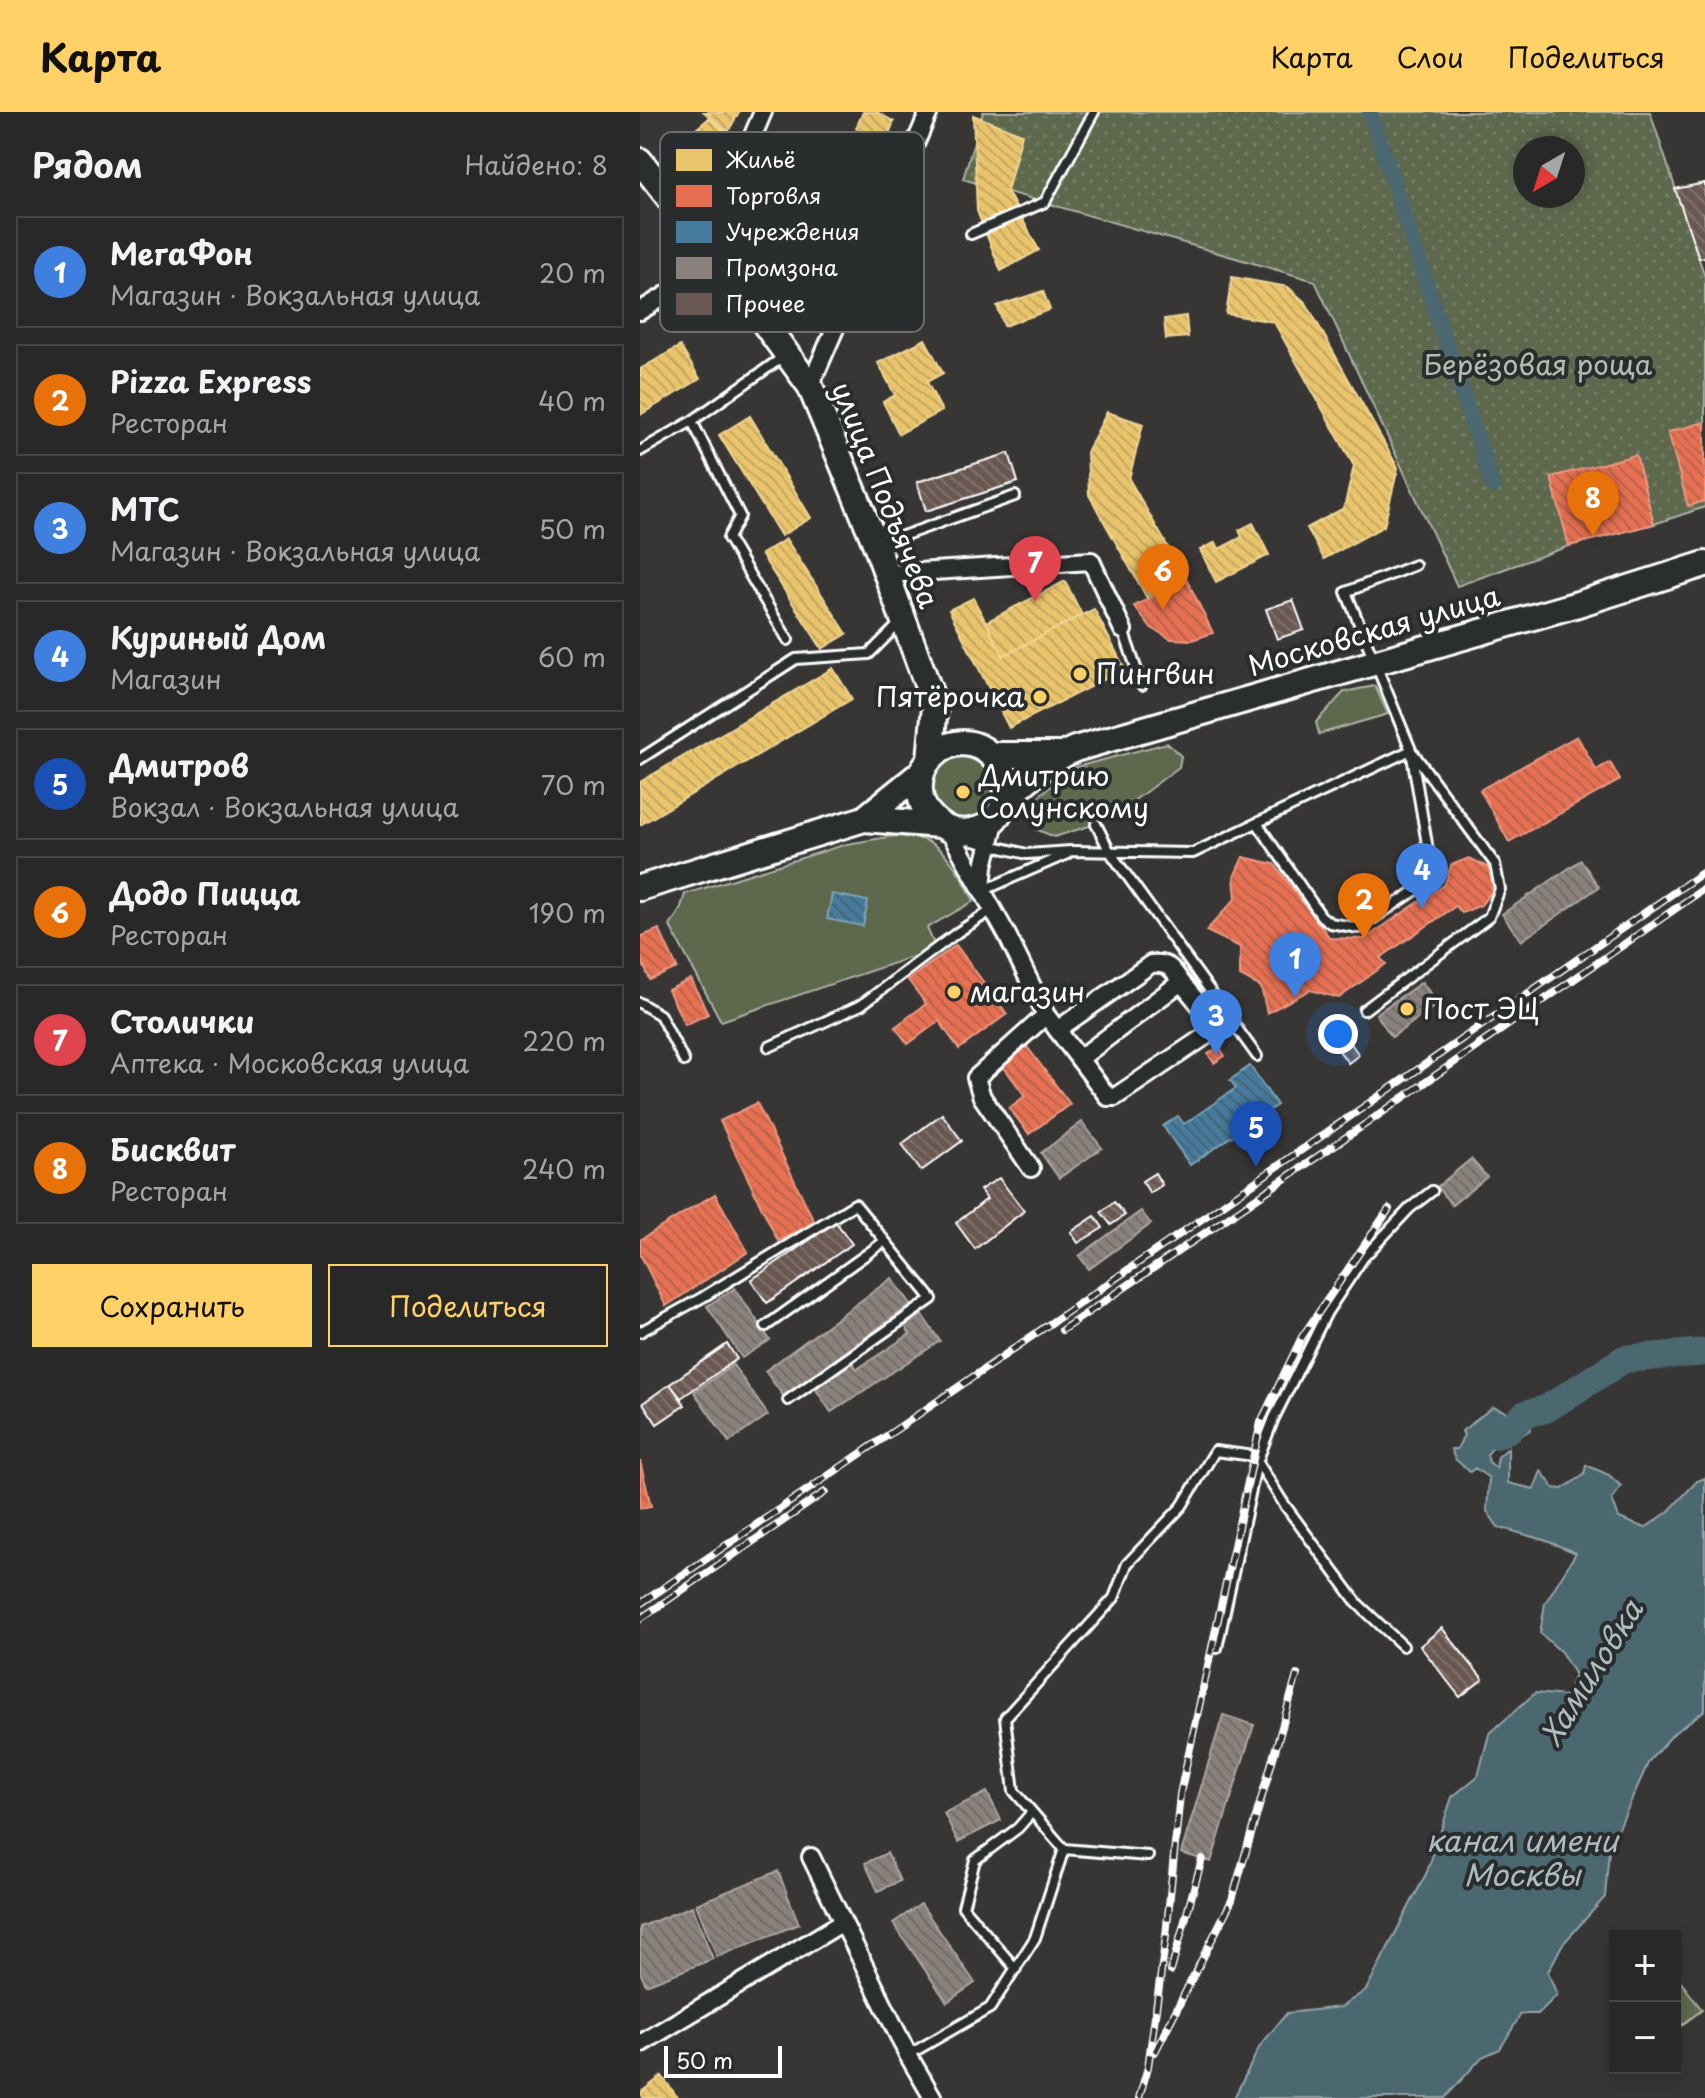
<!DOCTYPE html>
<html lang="ru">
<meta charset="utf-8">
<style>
:root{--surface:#292828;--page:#313030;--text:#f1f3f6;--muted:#a5a6a8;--line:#454445;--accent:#ffd166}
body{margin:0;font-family:"Playpen Sans",sans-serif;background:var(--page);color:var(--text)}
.controls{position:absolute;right:24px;bottom:24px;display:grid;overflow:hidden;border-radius:0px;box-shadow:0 4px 12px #0003}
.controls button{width:72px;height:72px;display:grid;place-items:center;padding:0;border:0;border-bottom:2px solid var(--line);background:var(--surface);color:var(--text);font:40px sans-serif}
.compass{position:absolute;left:873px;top:24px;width:72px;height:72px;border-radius:50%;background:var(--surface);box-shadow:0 4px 12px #0003;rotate:219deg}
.scale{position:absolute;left:24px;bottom:20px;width:118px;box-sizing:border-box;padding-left:8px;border:4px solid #fff;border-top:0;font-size:22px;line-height:28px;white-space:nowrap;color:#fff;-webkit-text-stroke:6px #2a2d2e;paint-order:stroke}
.you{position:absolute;left:698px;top:922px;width:28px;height:28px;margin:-20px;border:6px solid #fff;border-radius:50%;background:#1a73e8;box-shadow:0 0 0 12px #1a73e833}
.badge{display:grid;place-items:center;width:52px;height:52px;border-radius:50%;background:var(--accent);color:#fff;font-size:26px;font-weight:700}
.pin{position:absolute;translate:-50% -66px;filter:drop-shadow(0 2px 4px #0008)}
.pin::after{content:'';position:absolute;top:42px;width:28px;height:24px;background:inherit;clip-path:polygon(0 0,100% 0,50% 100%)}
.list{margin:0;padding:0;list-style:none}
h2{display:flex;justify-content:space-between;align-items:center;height:104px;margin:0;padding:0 32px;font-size:34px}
h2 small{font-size:26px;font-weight:400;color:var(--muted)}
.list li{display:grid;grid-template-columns:52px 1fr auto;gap:24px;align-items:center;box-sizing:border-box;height:112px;margin:0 16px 16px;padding:0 16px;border:2px solid var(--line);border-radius:0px}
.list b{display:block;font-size:30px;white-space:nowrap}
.list p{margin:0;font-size:26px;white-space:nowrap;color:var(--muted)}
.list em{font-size:26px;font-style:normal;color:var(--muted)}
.actions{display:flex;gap:16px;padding:24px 32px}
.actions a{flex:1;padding:18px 0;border:2px solid var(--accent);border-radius:0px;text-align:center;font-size:28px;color:var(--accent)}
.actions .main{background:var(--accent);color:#111}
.map{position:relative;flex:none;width:1065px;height:1986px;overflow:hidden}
header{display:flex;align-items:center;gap:48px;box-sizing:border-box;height:112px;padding:0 40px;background:var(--accent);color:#111}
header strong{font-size:38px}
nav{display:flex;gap:44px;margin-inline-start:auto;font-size:28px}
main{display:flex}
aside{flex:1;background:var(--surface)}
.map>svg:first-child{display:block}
.grass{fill:#5d674e;stroke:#aeb3a6;stroke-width:2}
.park{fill:url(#park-dots);stroke:#aeb3a6;stroke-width:2;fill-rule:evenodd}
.water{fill:#4c6770;stroke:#94a4a9;stroke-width:2}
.homes{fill:url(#homes-back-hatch);stroke:#f0d697;stroke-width:2}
.shops{fill:url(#shops-back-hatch);stroke:#ee9a85;stroke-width:2}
.public{fill:url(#public-back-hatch);stroke:#7da3ba;stroke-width:2}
.industry{fill:url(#industry-back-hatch);stroke:#ada7a3;stroke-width:2}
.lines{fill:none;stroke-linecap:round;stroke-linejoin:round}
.canal{stroke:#4c6770;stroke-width:16}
.river{stroke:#4c6770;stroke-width:28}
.building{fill:url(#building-back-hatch);stroke:#fff;stroke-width:2}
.service-casing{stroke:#fff;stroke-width:14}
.minor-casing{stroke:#fff;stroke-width:22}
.secondary-casing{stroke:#fff;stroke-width:30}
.service{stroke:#2a2d2e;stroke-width:8}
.minor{stroke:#2a2d2e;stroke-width:16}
.secondary{stroke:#2a2d2e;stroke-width:24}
.rail-casing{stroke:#fff;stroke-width:8}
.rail{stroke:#2a2d2e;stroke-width:5;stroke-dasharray:15;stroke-linecap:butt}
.poi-dot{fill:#ffd166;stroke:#2a2d2e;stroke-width:3}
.labels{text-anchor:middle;stroke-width:8;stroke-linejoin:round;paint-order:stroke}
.park-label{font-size:28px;fill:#b6bbaf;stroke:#2a2d2e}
.street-label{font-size:28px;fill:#fff;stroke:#2a2d2e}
.poi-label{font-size:28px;fill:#fff;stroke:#2a2d2e;text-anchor:start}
.water-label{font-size:30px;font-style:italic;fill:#aebbbf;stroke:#2a2d2e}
.key{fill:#2a2d2e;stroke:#6a6c6d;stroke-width:2}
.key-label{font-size:22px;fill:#fff}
</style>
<header>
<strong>Карта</strong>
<nav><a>Карта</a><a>Слои</a><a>Поделиться</a></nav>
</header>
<main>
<aside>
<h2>Рядом<small>Найдено: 8</small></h2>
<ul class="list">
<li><span class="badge" style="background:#3f7fe0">1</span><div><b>МегаФон</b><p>Магазин · Вокзальная улица</p></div><em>20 m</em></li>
<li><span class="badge" style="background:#e8710a">2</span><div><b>Pizza Express</b><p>Ресторан</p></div><em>40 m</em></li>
<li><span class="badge" style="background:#3f7fe0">3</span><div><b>МТС</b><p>Магазин · Вокзальная улица</p></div><em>50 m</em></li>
<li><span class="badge" style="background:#3f7fe0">4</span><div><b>Куриный Дом</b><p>Магазин</p></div><em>60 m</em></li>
<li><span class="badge" style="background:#1a4fb4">5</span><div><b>Дмитров</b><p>Вокзал · Вокзальная улица</p></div><em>70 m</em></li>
<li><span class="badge" style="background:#e8710a">6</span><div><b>Додо Пицца</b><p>Ресторан</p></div><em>190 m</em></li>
<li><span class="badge" style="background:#e0444e">7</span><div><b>Столички</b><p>Аптека · Московская улица</p></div><em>220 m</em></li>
<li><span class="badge" style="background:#e8710a">8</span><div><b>Бисквит</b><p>Ресторан</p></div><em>240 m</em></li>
</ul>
<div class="actions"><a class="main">Сохранить</a><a>Поделиться</a></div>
</aside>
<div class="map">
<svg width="1065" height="1986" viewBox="0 0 1065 1986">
<defs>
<pattern id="park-dots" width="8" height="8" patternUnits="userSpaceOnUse" patternTransform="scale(2)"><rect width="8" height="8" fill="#5d674e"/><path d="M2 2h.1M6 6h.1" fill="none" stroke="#757e69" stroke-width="1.8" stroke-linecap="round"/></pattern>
<pattern id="homes-back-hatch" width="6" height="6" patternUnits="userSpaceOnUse" patternTransform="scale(2)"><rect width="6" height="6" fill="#e9c46a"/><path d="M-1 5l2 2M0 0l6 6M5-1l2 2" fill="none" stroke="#c2a662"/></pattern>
<pattern id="shops-back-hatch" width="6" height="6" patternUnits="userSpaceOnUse" patternTransform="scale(2)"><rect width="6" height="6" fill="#e76f51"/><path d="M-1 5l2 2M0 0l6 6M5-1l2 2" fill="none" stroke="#b86450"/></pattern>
<pattern id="public-back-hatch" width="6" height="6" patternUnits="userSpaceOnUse" patternTransform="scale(2)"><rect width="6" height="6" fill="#457b9d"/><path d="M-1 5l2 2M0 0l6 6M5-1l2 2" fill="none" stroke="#486474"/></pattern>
<pattern id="industry-back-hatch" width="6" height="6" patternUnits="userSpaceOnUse" patternTransform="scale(2)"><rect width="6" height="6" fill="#8a817c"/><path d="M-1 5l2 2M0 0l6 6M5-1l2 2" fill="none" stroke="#716c69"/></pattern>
<pattern id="building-back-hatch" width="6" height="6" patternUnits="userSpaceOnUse" patternTransform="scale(2)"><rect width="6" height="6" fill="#695851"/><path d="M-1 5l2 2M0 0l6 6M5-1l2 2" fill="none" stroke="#80716b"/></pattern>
</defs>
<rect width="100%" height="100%" fill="#373635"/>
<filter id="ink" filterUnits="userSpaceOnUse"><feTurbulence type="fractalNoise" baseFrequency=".0125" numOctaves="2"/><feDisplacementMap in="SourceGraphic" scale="16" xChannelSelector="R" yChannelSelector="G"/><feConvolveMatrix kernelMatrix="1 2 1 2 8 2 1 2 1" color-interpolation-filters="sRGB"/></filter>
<g filter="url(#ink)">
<path class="grass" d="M735,574L748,602L679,622L676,610L704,580Z
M527,631L541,644L539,655L492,690L456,712L414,725L396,717L384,695L436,655Z
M339,640L363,675L341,711L299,706L286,665L297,647Z
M254,724C264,725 278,725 287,729C309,739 324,768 334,789L287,816L296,837L81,909L30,814L40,798L45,782L207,732Z
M1035,1862L1062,1898L1035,1918Z"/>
<path class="park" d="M343,0H1010L1065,165V395L1014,412L929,434L817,474L675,169L323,67ZM885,36H933V84H885Z"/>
<path class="water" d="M853,1295L877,1304L885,1302L891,1317L876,1327L856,1331L847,1343L849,1350L856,1356L858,1345L868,1336V1371L894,1377L901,1359L914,1376L922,1377L944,1363L946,1353L969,1363L981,1374L972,1387L979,1406L1005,1416L1028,1400L1057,1369L1065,1366V1598L1034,1621L1009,1649L969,1738L965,1785L922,1833L908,1860L917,1883L898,1902H881L860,1937L842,1945L805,1986H594L620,1934L647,1901L701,1895L726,1878L787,1760L812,1685L838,1664L849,1622L895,1581L926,1584L935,1563L921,1540L900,1521L905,1491L936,1441L907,1429L858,1415L847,1399L849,1366L835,1356L830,1360L815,1347L811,1337H817L824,1323L822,1319Z"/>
<path class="homes" d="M64,0H99L88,20Z
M223,0H237L254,10L244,33L216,16Z
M333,3L382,22L367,79L399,138L361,159L337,99Z
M69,6L100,32L73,61L42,29Z
M592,165L648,175L666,191L758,356L744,414L684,447L667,416L704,396L714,354L634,210L586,202Z
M403,179L410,198L364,214L357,194Z
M546,204L548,225L526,227L524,207Z
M285,227L303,261L287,270L302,299L259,322L243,290L255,283L238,251Z
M40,234L60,267L0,303V257Z
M467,300L503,312L489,367L547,468L508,488L449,383L447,340Z
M110,304L171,406L141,424L79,323Z
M613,411L629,443L576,470L560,438L576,430L579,437L602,425L599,418Z
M146,427L207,522L182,537L121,442Z
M425,469L442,503L454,497L485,557L369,616L309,498L333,486L346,510Z
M425,469L442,503L363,544L346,510Z
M193,556L212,587L0,713V670Z
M22,1964L38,1986H4L0,1981Z"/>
<path class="shops" d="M1065,310V389L1048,394L1028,320Z
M996,343L1014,412L929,434L911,365Z
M547,468L573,521L552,528L531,527L510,515L494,494Z
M937,624L956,658L970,650L980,668L869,730L840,678Z
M603,745L634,752L690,826L724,827L804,773L811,753L829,746L849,756L854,777L841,793L822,801L816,794L740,846L746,852L699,886L670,878L627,901L621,875L600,864V835L566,819L596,786L594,765Z
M19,817L37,856L10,868L0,845V825Z
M316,833L367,902L319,937L299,909L268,932L255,915L286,892L268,868Z
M51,867L68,902L45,913L28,878Z
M385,932L430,992L389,1022L369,996L385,984L360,950Z
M579,935L585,944L574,951L568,942Z
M117,991L175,1111L138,1129L80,1009Z
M75,1082L108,1140L26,1194L0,1142V1128Z
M0,1349L11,1394L0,1396Z"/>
<path class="public" d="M192,782L228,789L223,814L187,807Z
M610,954L637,993L550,1053L523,1014L538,1004L544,1012L596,976L590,968Z"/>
<path class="industry" d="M941,748L959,775L881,829L862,802Z
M782,870L798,892L752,925L736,902Z
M442,1010L462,1036L419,1066L401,1041Z
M831,1047L847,1065L812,1093L797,1075Z
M501,1099L511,1112L449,1157L439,1144Z
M252,1166L271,1192L144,1285L125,1259Z
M95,1176L130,1228L102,1246L67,1194Z
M282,1203L300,1229L191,1300L173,1273L211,1248L217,1257L270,1222L265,1214Z
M93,1253L128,1303L89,1330L54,1280Z
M583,1603L614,1613L571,1750L541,1741Z
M347,1680L361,1708L318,1730L304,1701Z
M247,1741L260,1769L238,1779L225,1751Z
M138,1759L159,1812L77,1845L56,1792Z
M281,1792L335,1871L307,1890L253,1811Z
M52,1794L73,1847L6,1873L0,1860V1815Z"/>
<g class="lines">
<path class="canal" d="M730,0L853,374"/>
<path class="river" d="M857,1323L869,1317L885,1302L906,1297L984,1247L1065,1240"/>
</g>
<path class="building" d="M1065,71V145L1059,146L1035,77Z
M369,341L378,370L286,399L277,370Z
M653,488L664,518L637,527L626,497Z
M692,905L719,943L708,951L681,914Z
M302,1002L322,1029L281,1059L262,1032Z
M515,1061L522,1073L510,1081L502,1069Z
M359,1066L384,1099L335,1137L316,1111L347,1087L340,1078Z
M474,1090L485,1103L471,1113L461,1100Z
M455,1104L463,1116L438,1131L431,1120Z
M196,1110L212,1132L127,1191L111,1168Z
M87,1232L97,1247L41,1286L30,1272Z
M30,1272L45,1293L17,1312L3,1291Z
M802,1516L843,1567L820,1585L780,1534Z"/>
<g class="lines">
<g class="service-casing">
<path id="service" d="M331,122L405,90L454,0
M52,309L100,404L88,426L148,528
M0,339L52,309L143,245
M240,432L375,384
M483,518L502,573
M0,647L156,547L229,542L260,511
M617,711L681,804L690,811L719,816L793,767L771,638L706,480L775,453
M456,712L470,740L617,944
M325,727L387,742L431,739L553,741L771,638
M342,779L427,742
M0,891L20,903L44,949
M724,898L849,805L860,777L855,752L774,642
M129,935L221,893L318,820L352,798
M126,1214L245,1129
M0,1220L63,1185L215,1092L292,1187L148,1288
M577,1536L617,1350L634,1306L687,1200L723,1146L770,1096L792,1079
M424,1737L508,1744
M376,1857L323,1795L335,1748L378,1716L392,1700
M268,1943L350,1896L395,1826L424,1737L374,1679L365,1606L474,1486L487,1452L542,1394L575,1339L614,1344L644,1392L718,1492L763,1534"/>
</g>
<g class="minor-casing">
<path id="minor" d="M66,132L123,0
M0,199L80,150
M170,274L289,0
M247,462L451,449L483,518
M308,717L367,823L406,903L468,985H475L576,917L577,914L541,870L439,947
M342,777L344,754L356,706
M417,918L511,852C528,850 532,856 541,870
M391,1056L342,985L336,966L406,903
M171,1745L268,1943L293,1986
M0,1932L203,1810"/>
</g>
<g class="secondary-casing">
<path id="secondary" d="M0,49L80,150L170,274L236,433L295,594L290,647
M354,643H418
M366,688C373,645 325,611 292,645C283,654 279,666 280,679C280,692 287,701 297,710C313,725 344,722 357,704C361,700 362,693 366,688C380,672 415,645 435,637L938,492L1065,452
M224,707L300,713
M0,776L224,707L282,660"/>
</g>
<use href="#service" class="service"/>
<use href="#minor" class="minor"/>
<use href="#secondary" class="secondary"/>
<g class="rail-casing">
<path id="rail" d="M422,1218L727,1011L1065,776
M0,1492L317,1276L1065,759
M0,1507L185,1380
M531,1859L562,1747
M515,1940L592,1788L657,1563
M499,1986L508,1955L526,1824L540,1682L621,1310L662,1225L749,1097"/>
</g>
<use href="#rail" class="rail"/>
</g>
</g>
<g class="poi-dot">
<circle cx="440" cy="562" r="8"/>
<circle cx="400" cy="585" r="8"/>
<circle cx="323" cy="680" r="8"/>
<circle cx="314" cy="880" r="8"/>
<circle cx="767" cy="897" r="8"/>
</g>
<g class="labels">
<g class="park-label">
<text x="898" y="263">Берёзовая роща</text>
</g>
<g class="street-label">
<text transform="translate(245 383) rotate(68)" y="10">улица Подъячева</text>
<text transform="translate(734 519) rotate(-16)" y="10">Московская улица</text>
</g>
<g class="poi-label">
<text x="456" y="572">Пингвин</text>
<text x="384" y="595" text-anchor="end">Пятёрочка</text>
<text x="339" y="674">Дмитрию<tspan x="339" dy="32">Солунскому</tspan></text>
<text x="330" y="890">магазин</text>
<text x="783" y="907">Пост ЭЦ</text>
</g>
<g class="water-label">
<text transform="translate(952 1561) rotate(-58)" y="10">Хамиловка</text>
<text x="882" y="1740">канал имени<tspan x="882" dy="34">Москвы</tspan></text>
</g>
</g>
<rect x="20" y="20" width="264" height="200" rx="12" class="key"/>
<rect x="36" y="37" width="36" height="22" fill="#e9c46a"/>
<rect x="36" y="73" width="36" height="22" fill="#e76f51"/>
<rect x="36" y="109" width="36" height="22" fill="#457b9d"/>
<rect x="36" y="145" width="36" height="22" fill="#8a817c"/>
<rect x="36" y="181" width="36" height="22" fill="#695851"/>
<g class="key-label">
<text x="86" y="56">Жильё</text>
<text x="86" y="92">Торговля</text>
<text x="86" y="128">Учреждения</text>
<text x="86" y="164">Промзона</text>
<text x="86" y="200">Прочее</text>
</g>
</svg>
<div class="controls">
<button>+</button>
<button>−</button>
</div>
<svg class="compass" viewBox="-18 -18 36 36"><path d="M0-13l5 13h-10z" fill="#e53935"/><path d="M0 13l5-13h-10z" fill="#a5a6a8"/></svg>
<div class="scale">50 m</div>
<div class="you"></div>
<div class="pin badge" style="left:655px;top:886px;background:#3f7fe0">1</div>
<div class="pin badge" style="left:724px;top:827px;background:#e8710a">2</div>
<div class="pin badge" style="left:576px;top:943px;background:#3f7fe0">3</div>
<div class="pin badge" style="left:782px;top:797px;background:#3f7fe0">4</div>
<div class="pin badge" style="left:616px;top:1055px;background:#1a4fb4">5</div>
<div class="pin badge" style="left:523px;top:498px;background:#e8710a">6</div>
<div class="pin badge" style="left:395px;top:490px;background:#e0444e">7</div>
<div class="pin badge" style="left:953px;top:425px;background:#e8710a">8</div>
</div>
</main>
